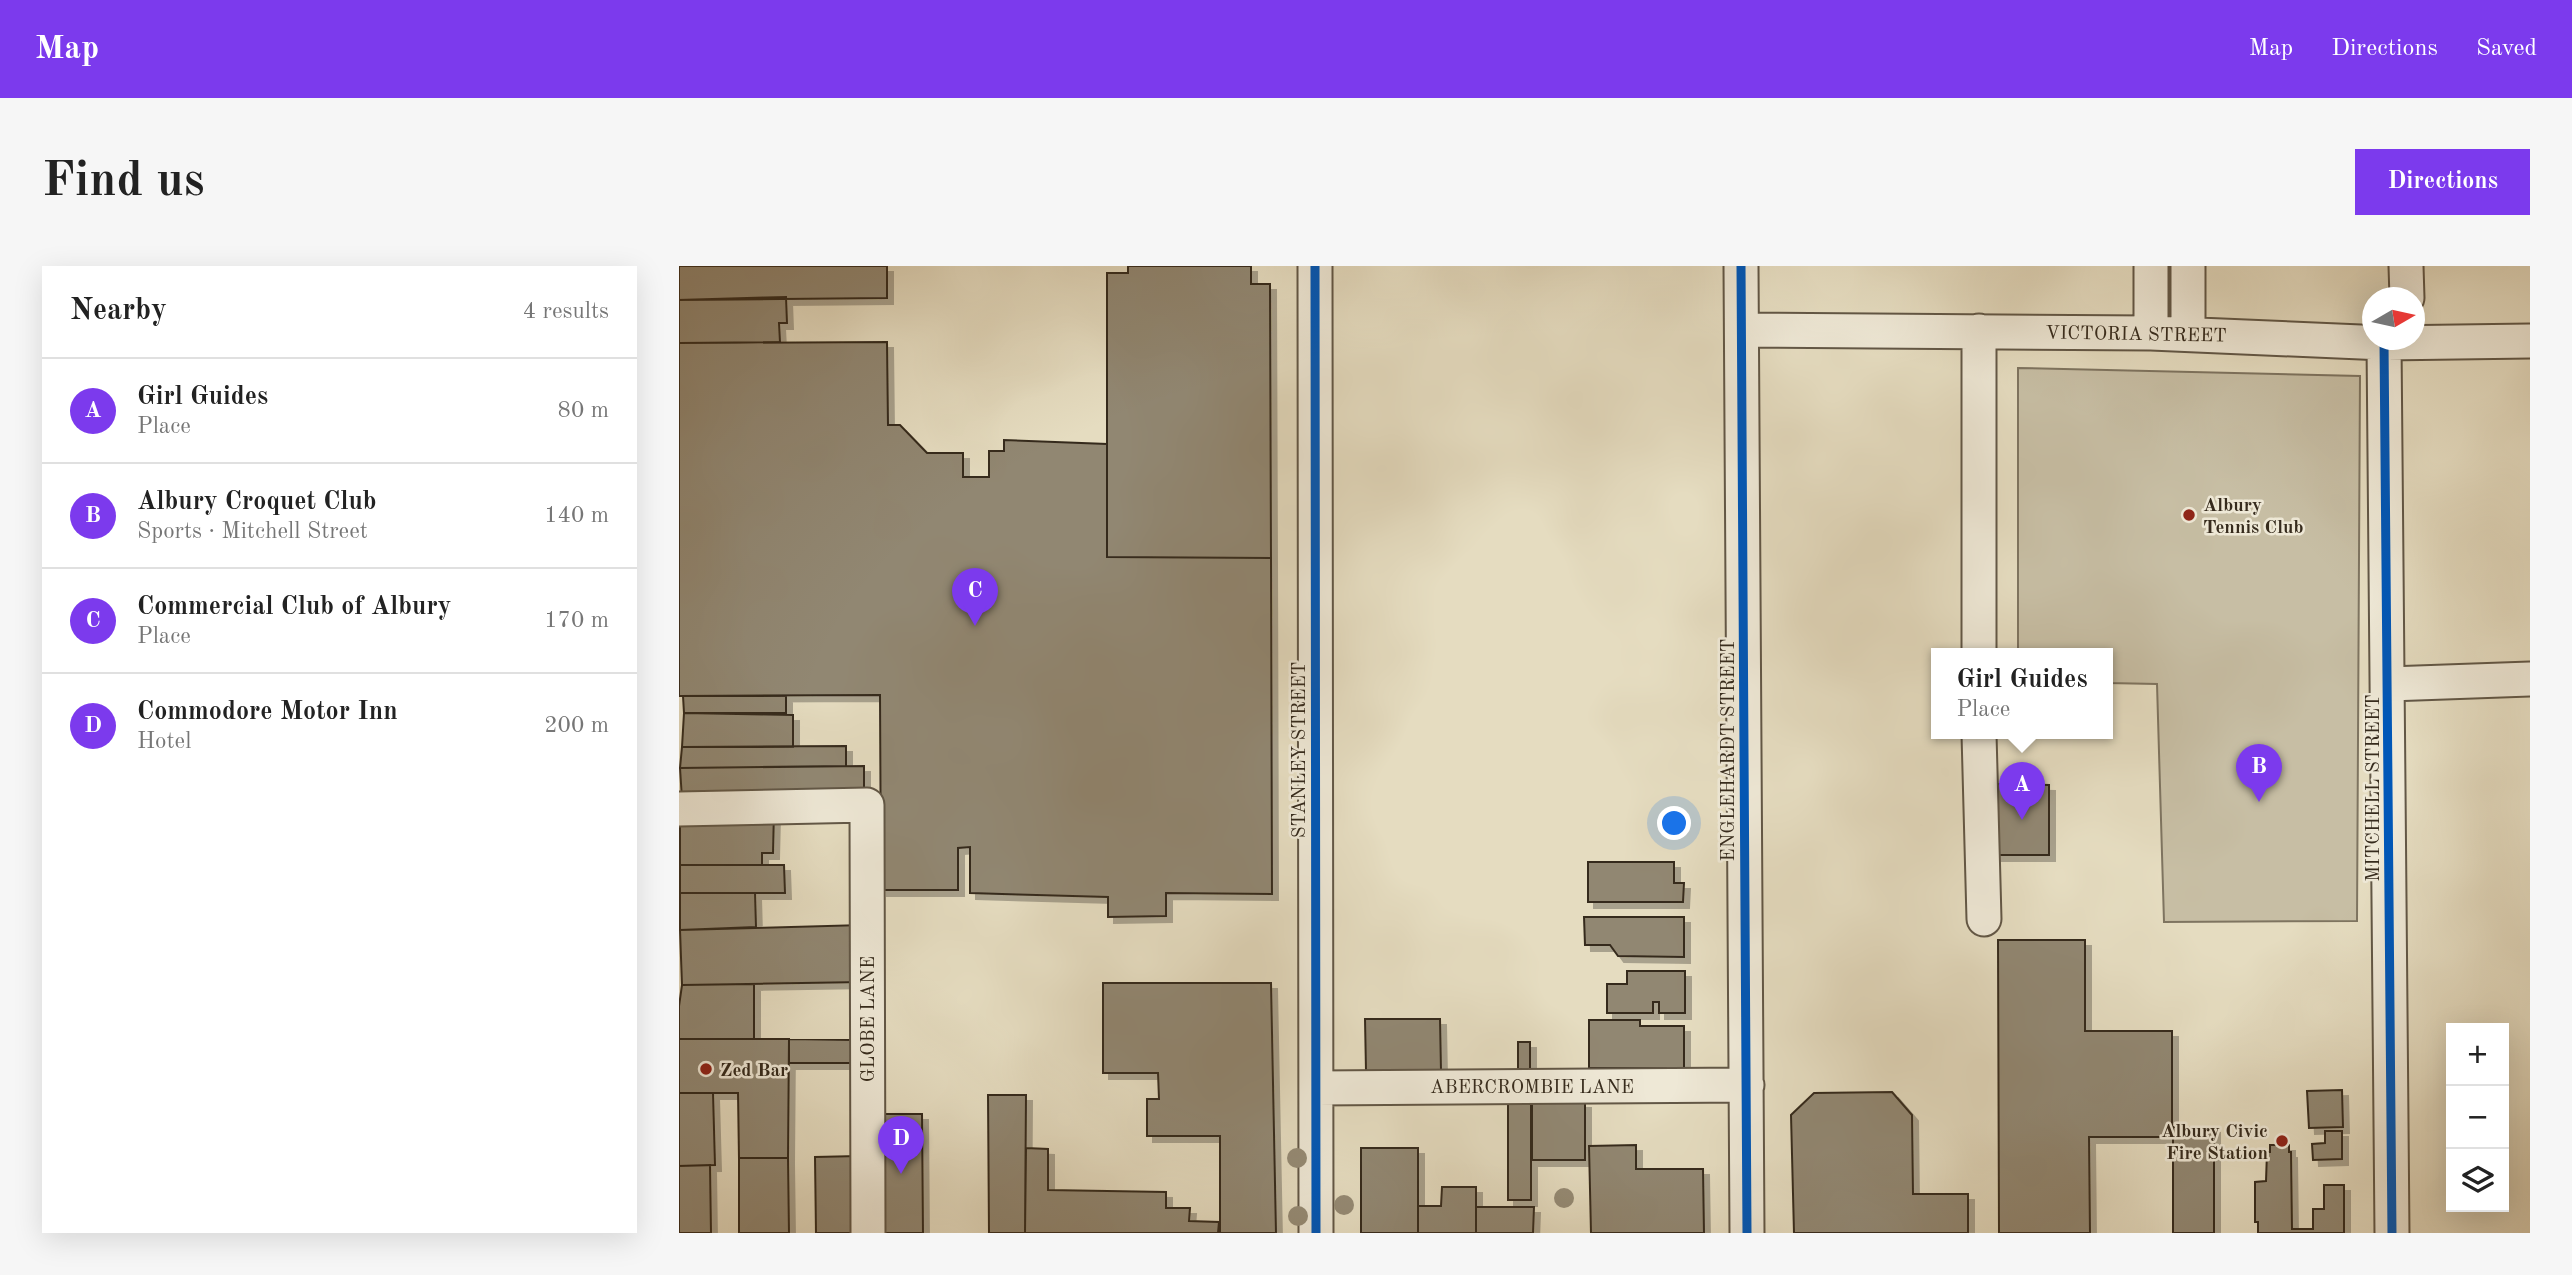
<!DOCTYPE html>
<meta charset="utf-8">
<style>
:root{--surface:#fff;--page:#f6f6f6;--text:#222;--muted:#767676;--line:#e0e0e0;--accent:#7c3aed}
body{margin:0;font-family:"Old Standard TT",serif;background:var(--page);color:var(--text)}
.controls{position:absolute;right:21px;bottom:21px;display:grid;overflow:hidden;border-radius:0px;box-shadow:0 7px 28px #0002}
.controls button{width:63px;height:63px;display:grid;place-items:center;padding:0;border:0;border-bottom:2px solid var(--line);background:var(--surface);color:var(--text);font:35px sans-serif}
.compass{position:absolute;left:1683px;top:21px;width:63px;height:63px;border-radius:50%;background:var(--surface);box-shadow:0 7px 28px #0002;rotate:81deg}
.you{position:absolute;left:996px;top:558px;width:24px;height:24px;margin:-18px;border:5px solid #fff;border-radius:50%;background:#1a73e8;box-shadow:0 0 0 10px #1a73e833}
.badge{display:grid;place-items:center;width:46px;height:46px;border-radius:50%;background:var(--accent);color:#fff;font-size:23px;font-weight:700}
.pin{position:absolute;translate:-50% -58px;filter:drop-shadow(0 2px 4px #0008)}
.pin::after{content:'';position:absolute;top:37px;width:24px;height:21px;background:inherit;clip-path:polygon(0 0,100% 0,50% 100%)}
.popup{position:absolute;left:1252px;top:382px;width:182px;height:91px;box-sizing:border-box;display:grid;place-content:center;border-radius:0px;background:var(--surface);filter:drop-shadow(0 2px 5px #0005);font-size:23px;white-space:nowrap;color:var(--muted)}
.popup b{font-size:26px;color:var(--text)}
.popup::after{content:'';position:absolute;left:50%;top:100%;margin-left:-14px;border:14px solid transparent;border-top-color:var(--surface)}
.list{margin:0;padding:0;list-style:none}
h2{display:flex;justify-content:space-between;align-items:center;height:91px;margin:0;padding:0 28px;font-size:30px}
h2 small{font-size:23px;font-weight:400;color:var(--muted)}
.list li{display:grid;grid-template-columns:46px 1fr auto;gap:21px;align-items:center;box-sizing:border-box;height:105px;padding:0 28px;border-top:2px solid var(--line)}
.list b{display:block;font-size:26px;white-space:nowrap}
.list p{margin:0;font-size:23px;white-space:nowrap;color:var(--muted)}
.list em{font-size:23px;font-style:normal;color:var(--muted)}
.icon{flex:none;width:38px;height:38px;fill:none;stroke:currentColor;stroke-width:2;stroke-linecap:round;stroke-linejoin:round}
.map{position:relative;flex:none;width:1851px;height:967px;overflow:hidden;border-radius:0px}
header{display:flex;align-items:center;gap:42px;box-sizing:border-box;height:98px;padding:0 35px;background:var(--accent);color:#fff}
header strong{font-size:33px}
nav{display:flex;gap:38px;margin-inline-start:auto;font-size:24px}
.intro{display:flex;align-items:center;justify-content:space-between;box-sizing:border-box;height:168px;padding:0 42px}
h1{margin:0;font-size:49px}
.button{padding:18px 32px;border-radius:0px;background:var(--accent);color:#fff;font-size:24px;font-weight:700}
main{display:flex;gap:42px;padding:0 42px}
aside{flex:1;background:var(--surface);border-radius:0px;box-shadow:0 7px 28px #0002}
.map>svg:first-child{display:block}
.green{fill:#c7bea4;stroke:#7e7460;stroke-width:2}
.building{fill:#918772;stroke:#362b1d;stroke-width:2;filter:url(#shadow)}
.lines{fill:none;stroke-linecap:round;stroke-linejoin:round}
.minor-casing{stroke:#625746;stroke-width:37}
.minor{stroke:#eee8d6;stroke-width:33}
.cycleway-casing{stroke:#eee8d6;stroke-width:13}
.cycleway{stroke:#0057b8;stroke-width:9}
.tree{fill:#958b75}
.poi-dot{fill:#8f2418;stroke:#eee8d6;stroke-width:2.5}
.labels{text-anchor:middle;stroke-width:5;stroke-linejoin:round;paint-order:stroke}
.street-label{font-size:19px;fill:#362b1d;stroke:#eee8d6}
.poi-label{font-size:19px;font-weight:bold;fill:#362b1d;stroke:#eee8d6;text-anchor:start}
</style>
<header>
<strong>Map</strong>
<nav><a>Map</a><a>Directions</a><a>Saved</a></nav>
</header>
<div class="intro"><h1>Find us</h1><a class="button">Directions</a></div>
<main>
<aside>
<h2>Nearby<small>4 results</small></h2>
<ul class="list">
<li><span class="badge">A</span><div><b>Girl Guides</b><p>Place</p></div><em>80 m</em></li>
<li><span class="badge">B</span><div><b>Albury Croquet Club</b><p>Sports · Mitchell Street</p></div><em>140 m</em></li>
<li><span class="badge">C</span><div><b>Commercial Club of Albury</b><p>Place</p></div><em>170 m</em></li>
<li><span class="badge">D</span><div><b>Commodore Motor Inn</b><p>Hotel</p></div><em>200 m</em></li>
</ul>
</aside>
<div class="map">
<svg width="1851" height="967" viewBox="0 0 1851 967">
<defs>
<filter id="shadow"><feDropShadow dx="6" dy="6" stdDeviation="0" flood-color="#0004"/></filter>
</defs>
<rect width="100%" height="100%" fill="#e5dcc0"/>
<filter id="stains"><feTurbulence type="fractalNoise" baseFrequency=".00286" numOctaves="4"/><feColorMatrix values="0 0 0 0 .2 0 0 0 0 .09 0 0 0 0 .02 0 0 0 .5 -.17"/></filter>
<radialGradient id="worn" r=".72"><stop offset=".6" stop-color="#630" stop-opacity="0"/><stop offset="1" stop-color="#630" stop-opacity=".3"/></radialGradient>
<path class="green" d="M1339,102L1681,110L1678,655L1485,656L1478,418L1429,417V388H1339Z"/>
<path class="building" d="M0,0H208V32L0,34Z
M449,0H572V18H591L592,292L428,291V7H449Z
M107,31L108,57H100L101,76L0,77V34Z
M208,76L209,159H221L248,187H284V211H310V185H325V174L428,178V291L592,292L593,628L487,627V650L429,651V631L291,627V581L279,582V624H202L201,429L0,430V77Z
M4,430H107V447H5Z
M5,447L114,449V481H3Z
M167,480V500L1,502L3,481Z
M185,500V532L3,533L1,502Z
M1315,518L1370,519V589H1315Z
M1,544L95,545L94,587H83V599H1Z
M909,596H995V617H1005L1004,636H909Z
M1,599H105L106,627H1Z
M1,627H76L77,661L1,664Z
M905,651H1005V691L939,690L931,679H906Z
M184,659L185,716L3,719L1,664Z
M1319,674H1406V765H1493V871H1410L1411,967H1320Z
M948,705H1006V747H980V736H974V747H928V718H948Z
M424,717H592L597,967H541V870H468V833H480L479,807H424Z
M75,718V773H0V740L3,719Z
M686,753H761L762,805H687Z
M910,754H961V760H1005V802H910Z
M0,773H110L109,892H60L59,827H0Z
M110,773L175,774V797H110Z
M839,776H851V803H839Z
M1663,824L1664,861L1630,862L1628,825Z
M1213,826L1233,849L1234,928H1289V967H1115L1112,849L1135,827Z
M0,827H34L36,899L0,900Z
M309,829H347L346,967H310Z
M853,835L906,836V894H853Z
M829,838H852V934H829Z
M200,848H243L244,967H201Z
M1494,861H1535V967H1494Z
M1646,865H1663V893L1634,894L1633,878L1646,877Z
M957,879V903H1024L1025,967H912L910,880Z
M1591,879H1610V886H1612L1613,963H1634V943H1645V919H1665V967H1579V956H1576V916L1587,915L1588,886H1591Z
M347,882L369,883V924L487,926V942H511L510,955L540,956L539,967H346Z
M682,882H739V967H682Z
M179,890L180,967H137L136,891Z
M60,892H109L110,967H60Z
M31,899L32,967H0V900Z
M763,921H797V967H739V940H762Z
M797,941H855L854,967H797Z"/>
<g class="lines">
<g class="minor-casing">
<path id="minor" d="M636,0L637,967
M1062,0L1068,967
M1509,0V67
M1727,0L1728,32
M1063,64L1472,67L1705,77L1851,75
M1300,65V388
M1472,67V0
M1705,77L1713,967
M1710,418L1851,413
M1300,468L1305,653
M0,543L188,539L189,967
M638,822L1068,819"/>
</g>
<use href="#minor" class="minor"/>
<g class="cycleway-casing">
<path id="cycleway" d="M636,0L637,967
M1062,0L1068,967
M1705,77L1713,967"/>
</g>
<use href="#cycleway" class="cycleway"/>
</g>
<g class="tree">
<circle cx="618" cy="892" r="10"/>
<circle cx="885" cy="932" r="10"/>
<circle cx="665" cy="939" r="10"/>
<circle cx="619" cy="950" r="10"/>
</g>
<g class="poi-dot">
<circle cx="1510" cy="249" r="7"/>
<circle cx="27" cy="803" r="7"/>
<circle cx="1603" cy="875" r="7"/>
</g>
<g class="labels">
<g class="street-label">
<text transform="translate(1457 67) rotate(1)" y="7">VICTORIA STREET</text>
<text transform="translate(619 484) rotate(-90)" y="7">STANLEY STREET</text>
<text transform="translate(1048 484) rotate(-90)" y="7">ENGLEHARDT STREET</text>
<text transform="translate(1693 522) rotate(-90)" y="7">MITCHELL STREET</text>
<text transform="translate(188 753) rotate(-90)" y="7">GLOBE LANE</text>
<text x="853" y="827">ABERCROMBIE LANE</text>
</g>
<g class="poi-label">
<text x="1524" y="245">Albury<tspan x="1524" dy="22">Tennis Club</tspan></text>
<text x="41" y="810">Zed Bar</text>
<text x="1589" y="871" text-anchor="end">Albury Civic<tspan x="1589" dy="22">Fire Station</tspan></text>
</g>
</g>
<rect width="100%" height="100%" filter="url(#stains)"/>
<rect width="100%" height="100%" fill="url(#worn)"/>
</svg>
<div class="controls">
<button>+</button>
<button>−</button>
<button><svg class="icon" aria-label="layers" viewBox="0 0 24 24"><path d="M12 4l9 5-9 5-9-5zM3 14l9 5 9-5"/></svg></button>
</div>
<svg class="compass" viewBox="-18 -18 36 36"><path d="M0-13l5 13h-10z" fill="#e53935"/><path d="M0 13l5-13h-10z" fill="#767676"/></svg>
<div class="you"></div>
<div class="pin badge" style="left:1343px;top:554px">A</div>
<div class="popup"><b>Girl Guides</b>Place</div>
<div class="pin badge" style="left:1580px;top:536px">B</div>
<div class="pin badge" style="left:296px;top:360px">C</div>
<div class="pin badge" style="left:222px;top:908px">D</div>
</div>
</main>
